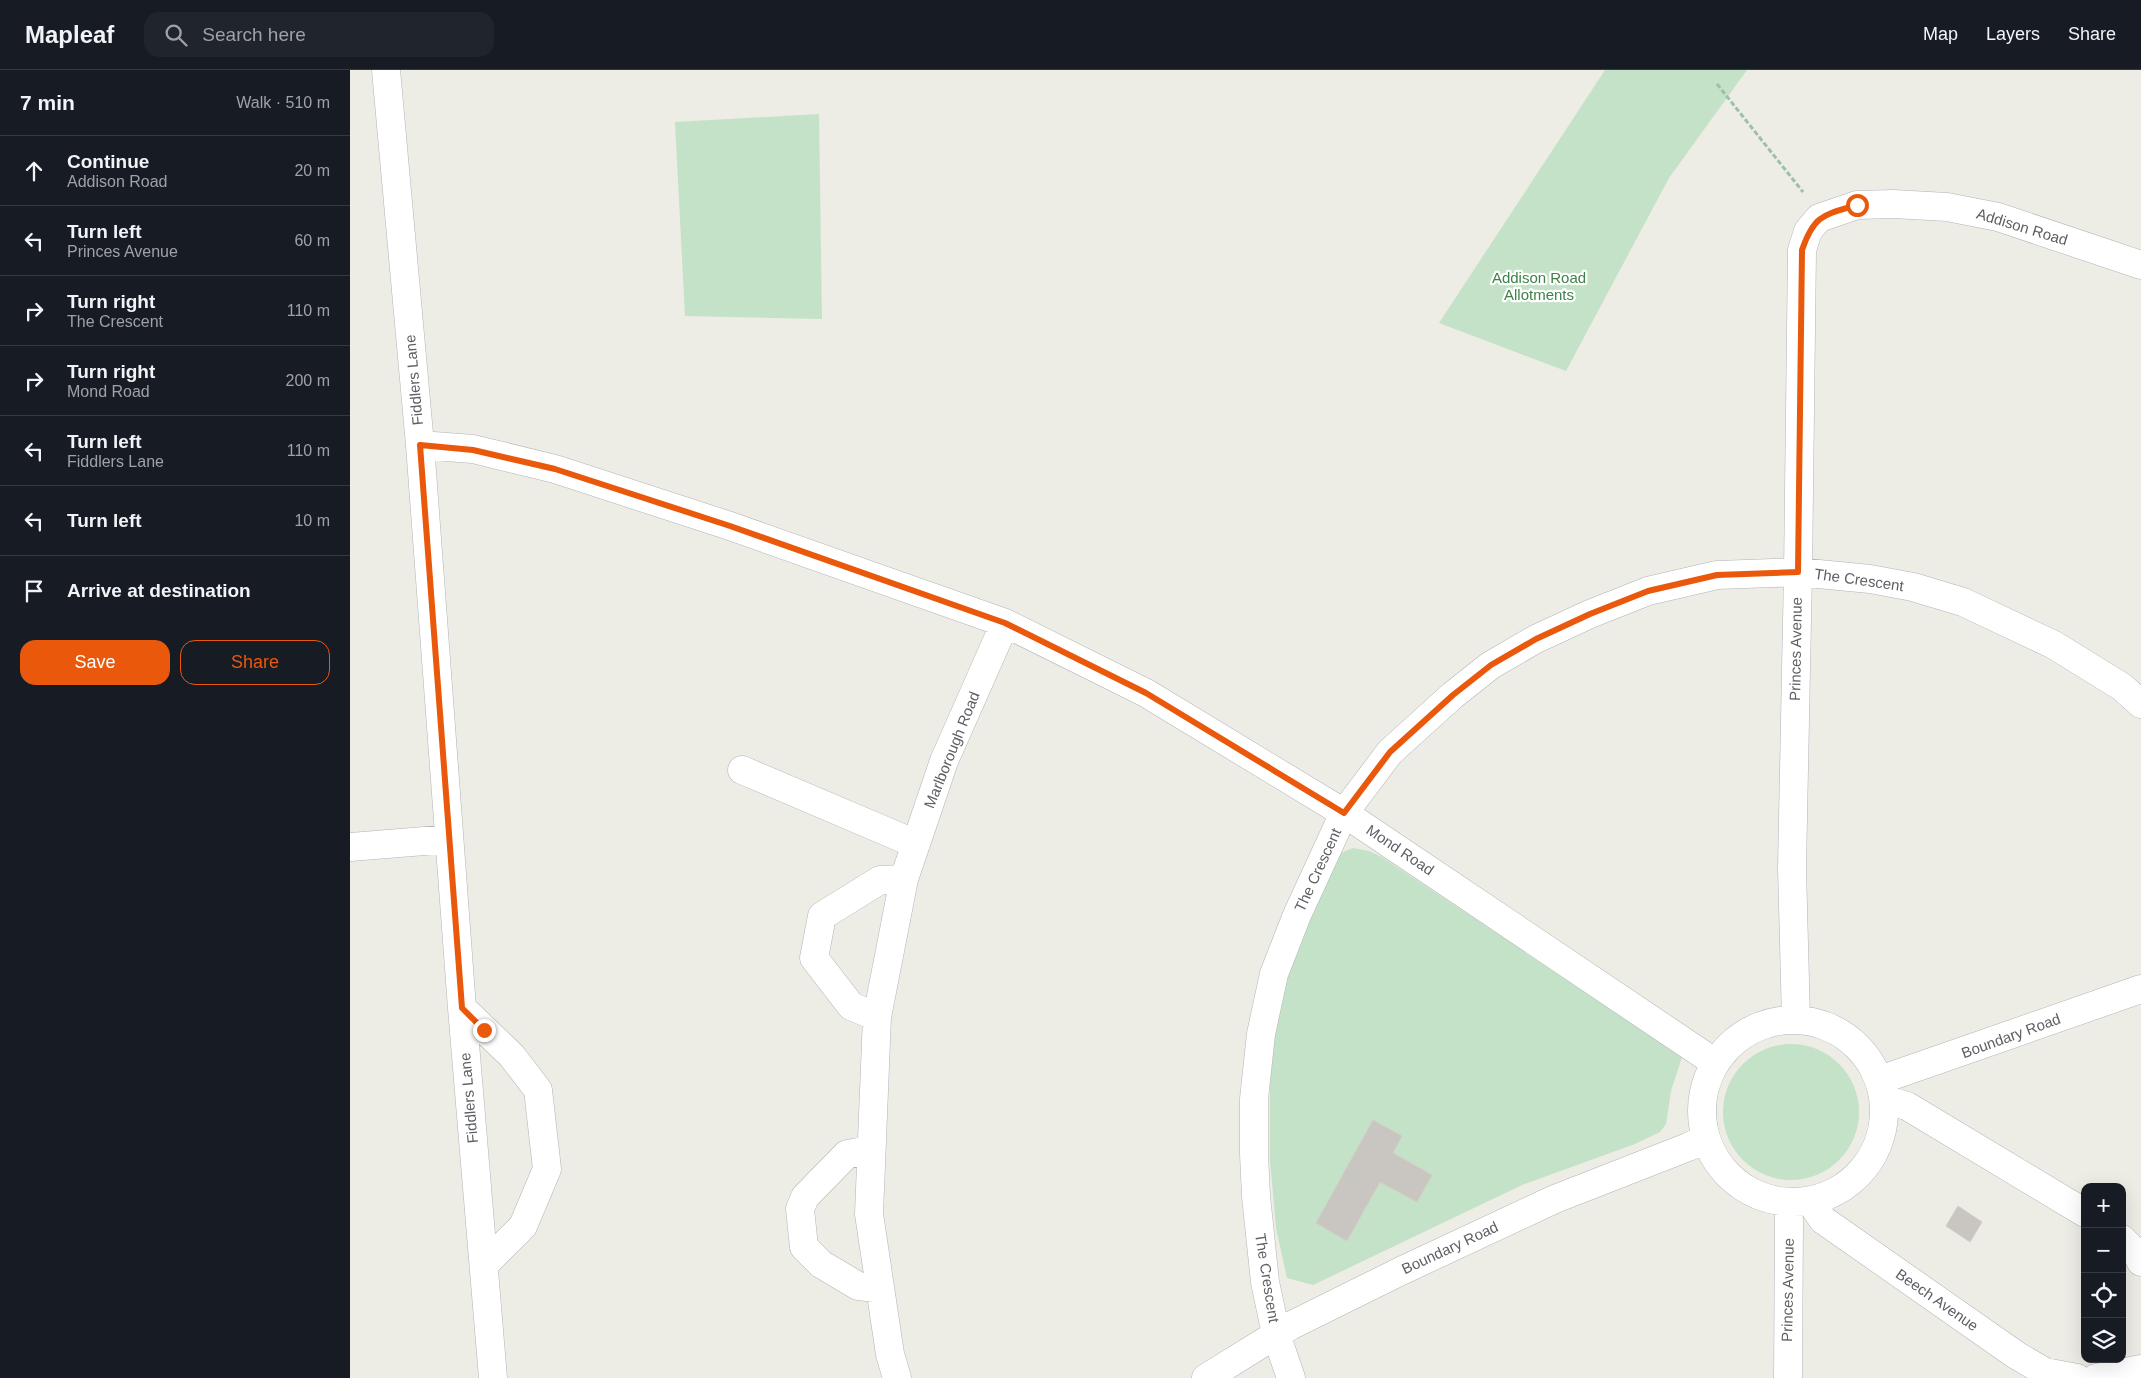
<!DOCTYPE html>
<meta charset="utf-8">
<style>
:root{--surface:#171b24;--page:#20242c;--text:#f1f3f6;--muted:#9ea1a6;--line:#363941;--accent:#ea580c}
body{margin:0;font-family:Helvetica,sans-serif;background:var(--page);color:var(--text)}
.controls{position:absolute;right:15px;bottom:15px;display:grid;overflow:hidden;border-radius:10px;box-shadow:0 5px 20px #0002}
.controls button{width:45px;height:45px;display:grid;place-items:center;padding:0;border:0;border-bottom:1px solid var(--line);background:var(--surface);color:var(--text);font:25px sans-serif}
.stop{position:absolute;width:15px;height:15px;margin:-11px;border:4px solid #ea580c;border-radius:50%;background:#fff}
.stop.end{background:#ea580c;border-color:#fff;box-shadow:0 1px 5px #0008}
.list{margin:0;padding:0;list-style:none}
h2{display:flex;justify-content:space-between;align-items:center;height:65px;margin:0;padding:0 20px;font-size:21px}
h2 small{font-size:16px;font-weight:400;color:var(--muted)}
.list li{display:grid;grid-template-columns:32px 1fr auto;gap:15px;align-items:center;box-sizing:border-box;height:70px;padding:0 20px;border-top:1px solid var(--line)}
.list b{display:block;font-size:19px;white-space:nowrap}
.list p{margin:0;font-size:16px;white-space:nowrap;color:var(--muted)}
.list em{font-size:16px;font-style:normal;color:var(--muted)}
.actions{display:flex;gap:10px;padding:15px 20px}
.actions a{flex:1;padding:11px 0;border:1px solid var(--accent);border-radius:15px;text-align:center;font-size:18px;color:var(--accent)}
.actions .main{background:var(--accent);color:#fff}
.icon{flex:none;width:28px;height:28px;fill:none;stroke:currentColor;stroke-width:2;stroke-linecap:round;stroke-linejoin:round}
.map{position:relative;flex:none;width:1791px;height:1308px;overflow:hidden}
header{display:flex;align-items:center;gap:30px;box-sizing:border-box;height:70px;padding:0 25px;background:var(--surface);border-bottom:1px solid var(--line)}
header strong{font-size:24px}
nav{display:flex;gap:28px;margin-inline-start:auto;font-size:18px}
.search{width:350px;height:45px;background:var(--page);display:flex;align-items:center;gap:12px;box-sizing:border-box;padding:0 18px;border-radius:15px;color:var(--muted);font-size:19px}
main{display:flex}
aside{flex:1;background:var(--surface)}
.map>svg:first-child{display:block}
.green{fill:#c4e2c7}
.building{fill:#c9c6c2;stroke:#d2cfc4}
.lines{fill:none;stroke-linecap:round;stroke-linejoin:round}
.minor-casing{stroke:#b2b4b8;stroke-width:29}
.path{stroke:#9dc0ab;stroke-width:3;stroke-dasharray:5 2.5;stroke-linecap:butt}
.minor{stroke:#fff;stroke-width:28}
.route{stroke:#ea580c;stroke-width:6}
.labels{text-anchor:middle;stroke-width:4.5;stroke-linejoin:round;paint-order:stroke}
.street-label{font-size:15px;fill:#5d5f64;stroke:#fff}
.park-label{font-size:15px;fill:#3f8148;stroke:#fff}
</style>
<header>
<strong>Mapleaf</strong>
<div class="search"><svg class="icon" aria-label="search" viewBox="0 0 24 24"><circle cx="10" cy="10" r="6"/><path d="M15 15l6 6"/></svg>Search here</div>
<nav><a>Map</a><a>Layers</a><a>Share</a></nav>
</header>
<main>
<aside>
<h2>7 min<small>Walk · 510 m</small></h2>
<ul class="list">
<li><svg class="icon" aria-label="ahead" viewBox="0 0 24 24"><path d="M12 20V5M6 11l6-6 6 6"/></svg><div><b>Continue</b><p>Addison Road</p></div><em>20 m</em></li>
<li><svg class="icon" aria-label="left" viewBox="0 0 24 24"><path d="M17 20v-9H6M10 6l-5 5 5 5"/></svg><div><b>Turn left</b><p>Princes Avenue</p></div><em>60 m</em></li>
<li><svg class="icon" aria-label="right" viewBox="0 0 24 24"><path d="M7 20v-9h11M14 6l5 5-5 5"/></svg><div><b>Turn right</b><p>The Crescent</p></div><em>110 m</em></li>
<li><svg class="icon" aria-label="right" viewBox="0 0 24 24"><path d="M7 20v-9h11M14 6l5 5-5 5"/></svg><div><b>Turn right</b><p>Mond Road</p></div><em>200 m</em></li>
<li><svg class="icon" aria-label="left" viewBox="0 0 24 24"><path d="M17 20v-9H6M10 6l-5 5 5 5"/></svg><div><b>Turn left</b><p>Fiddlers Lane</p></div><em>110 m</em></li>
<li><svg class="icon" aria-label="left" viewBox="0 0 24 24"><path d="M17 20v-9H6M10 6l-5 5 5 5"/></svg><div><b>Turn left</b></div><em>10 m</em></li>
<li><svg class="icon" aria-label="arrive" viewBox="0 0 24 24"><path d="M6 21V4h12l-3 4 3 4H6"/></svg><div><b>Arrive at destination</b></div></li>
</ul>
<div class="actions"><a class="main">Save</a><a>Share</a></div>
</aside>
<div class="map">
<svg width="1791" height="1308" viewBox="0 0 1791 1308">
<rect width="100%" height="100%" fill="#edece5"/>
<path class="green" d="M1255,0H1397L1319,108L1216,301L1089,253Z
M469,44L472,249L335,246L325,52Z
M1003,778L1019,781L1032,787L1332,987L1321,1021L1316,1054L1310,1062L1285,1074L1172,1115L963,1215L937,1208L926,1158L920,1090V1015L927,940L943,876L988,784Z
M1373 1042a68 68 0 1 1 136 0a68 68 0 1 1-136 0Z"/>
<path class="building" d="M1023,1050L1052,1066L1043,1083L1082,1105L1067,1132L1030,1112L997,1171L966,1153Z
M1608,1136L1632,1152L1620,1172L1596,1156Z"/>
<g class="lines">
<g class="minor-casing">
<path id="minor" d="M36,0L70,375L112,938L143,1308
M70,375L123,379L205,399L380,456L655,553L796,623L994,743L1364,992
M392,700L566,774
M0,777L99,769
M112,938L162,986L188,1020L197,1099L173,1156L134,1195
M527,947L501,936L464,888L472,846L530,810L554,809
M1446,949L1442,798L1448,502L1452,180L1458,161L1469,148L1507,135L1543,134L1597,137L1648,147L1791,195
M1352 1041a91 91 0 1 1 182 0a91 91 0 1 1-182 0Z
M1530,1010L1791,919
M1534,1029L1557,1036L1735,1143
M520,1080L497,1084L455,1127L450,1139L454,1177L471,1194L508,1216L530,1219
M1460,1131L1473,1150L1666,1285L1695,1302L1727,1308
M1438,1133L1439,1152L1438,1308
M1772,1169L1787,1184L1791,1192
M547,1308L540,1284L519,1144L527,947L554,809L594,691L655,553
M856,1308L940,1256L1051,1201L1205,1129L1338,1077L1355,1069
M941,1308L926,1264L915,1212L906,1126L904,1084V1029L911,964L924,904L947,845L994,743L1040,682L1103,625L1141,595L1186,569L1240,544L1298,521L1367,505L1448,502L1520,509L1563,517L1613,532L1704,575L1772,617L1791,634
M1746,1308L1791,1299"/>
</g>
<path class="path" d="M1367,14L1453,122"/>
<use href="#minor" class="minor"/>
</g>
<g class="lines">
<path class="route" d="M134,960L112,938L70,375L123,380L205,399L380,456L655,553L796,623L994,743L1040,682L1103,625L1141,595L1186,569L1240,544L1298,521L1367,505L1448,502L1452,180C1464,145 1473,145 1507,135"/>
</g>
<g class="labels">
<g class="street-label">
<text transform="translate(1672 157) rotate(17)" y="5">Addison Road</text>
<text transform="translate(64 310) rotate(-95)" y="5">Fiddlers Lane</text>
<text transform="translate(1509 510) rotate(8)" y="5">The Crescent</text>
<text transform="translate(1446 579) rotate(-89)" y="5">Princes Avenue</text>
<text transform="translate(602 680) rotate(-68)" y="5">Marlborough Road</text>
<text transform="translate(1050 780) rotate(34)" y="5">Mond Road</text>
<text transform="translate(968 800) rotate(-65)" y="5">The Crescent</text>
<text transform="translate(1661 966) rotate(-20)" y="5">Boundary Road</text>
<text transform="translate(119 1028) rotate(-95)" y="5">Fiddlers Lane</text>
<text transform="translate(1100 1178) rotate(-25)" y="5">Boundary Road</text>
<text transform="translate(917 1208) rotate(81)" y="5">The Crescent</text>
<text transform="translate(1438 1220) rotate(-89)" y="5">Princes Avenue</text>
<text transform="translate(1587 1230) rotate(35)" y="5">Beech Avenue</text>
</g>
<g class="park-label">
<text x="1189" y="213">Addison Road<tspan x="1189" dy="17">Allotments</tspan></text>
</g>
</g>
</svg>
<div class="controls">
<button>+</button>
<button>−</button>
<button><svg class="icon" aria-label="locate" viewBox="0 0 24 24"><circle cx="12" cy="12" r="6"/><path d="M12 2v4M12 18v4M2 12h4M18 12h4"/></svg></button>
<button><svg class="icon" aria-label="layers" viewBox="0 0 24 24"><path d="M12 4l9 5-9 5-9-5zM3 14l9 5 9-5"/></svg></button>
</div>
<div class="stop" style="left:1507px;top:135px"></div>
<div class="stop end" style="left:134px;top:960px"></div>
</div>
</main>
